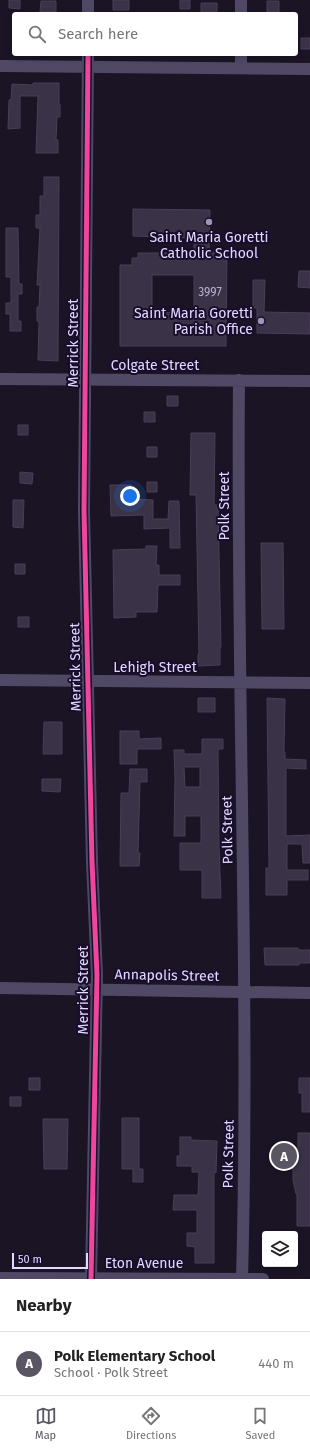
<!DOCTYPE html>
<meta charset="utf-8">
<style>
:root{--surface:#fff;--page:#f2f2f2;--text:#222;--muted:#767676;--line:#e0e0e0;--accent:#595563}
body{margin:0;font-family:"Fira Sans",sans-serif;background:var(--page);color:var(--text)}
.controls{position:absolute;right:12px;bottom:12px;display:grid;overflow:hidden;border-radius:4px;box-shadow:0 2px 6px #0003}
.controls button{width:36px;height:36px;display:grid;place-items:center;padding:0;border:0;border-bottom:1px solid var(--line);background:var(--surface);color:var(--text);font:20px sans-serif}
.scale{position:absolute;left:12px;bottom:10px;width:76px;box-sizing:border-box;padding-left:4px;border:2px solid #e3d8ff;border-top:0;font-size:11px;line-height:14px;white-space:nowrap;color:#e3d8ff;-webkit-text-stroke:3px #180e2b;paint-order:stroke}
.you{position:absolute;left:130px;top:496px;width:14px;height:14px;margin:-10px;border:3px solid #fff;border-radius:50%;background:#1a73e8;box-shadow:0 0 0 6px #1a73e833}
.badge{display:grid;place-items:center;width:26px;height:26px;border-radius:50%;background:var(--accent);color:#fff;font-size:13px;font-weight:700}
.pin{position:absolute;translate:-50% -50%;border:2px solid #fff;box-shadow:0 1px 4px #0006}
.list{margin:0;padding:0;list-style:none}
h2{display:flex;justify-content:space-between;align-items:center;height:52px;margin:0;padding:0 16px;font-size:17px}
h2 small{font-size:13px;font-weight:400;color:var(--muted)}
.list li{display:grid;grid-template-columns:26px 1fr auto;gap:12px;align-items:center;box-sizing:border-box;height:64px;padding:0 16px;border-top:1px solid var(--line)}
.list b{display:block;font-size:15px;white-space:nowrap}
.list p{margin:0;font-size:13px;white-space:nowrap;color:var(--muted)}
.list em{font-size:13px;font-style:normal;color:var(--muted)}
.icon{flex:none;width:22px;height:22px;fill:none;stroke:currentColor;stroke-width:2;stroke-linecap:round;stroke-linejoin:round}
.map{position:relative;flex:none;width:310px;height:1279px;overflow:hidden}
.search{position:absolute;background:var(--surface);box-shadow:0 2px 6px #0003;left:12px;right:12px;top:12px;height:44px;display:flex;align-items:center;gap:10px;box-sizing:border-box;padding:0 14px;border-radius:4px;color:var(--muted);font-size:15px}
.sheet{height:116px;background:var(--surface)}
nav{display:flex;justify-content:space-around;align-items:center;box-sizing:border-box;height:56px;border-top:1px solid var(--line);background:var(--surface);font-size:11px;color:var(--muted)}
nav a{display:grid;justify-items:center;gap:2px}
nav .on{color:var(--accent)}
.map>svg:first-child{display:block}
.building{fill:#3a3246;stroke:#483f58;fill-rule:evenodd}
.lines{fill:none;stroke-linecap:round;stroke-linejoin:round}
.minor{stroke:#4f4966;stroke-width:12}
.cycleway-casing{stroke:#180e2b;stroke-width:8}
.cycleway{stroke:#ed469a;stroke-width:5}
.poi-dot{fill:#9d93b3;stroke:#180e2b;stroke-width:1.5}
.labels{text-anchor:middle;stroke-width:4;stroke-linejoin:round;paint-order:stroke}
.number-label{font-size:12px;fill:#b9aed1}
.poi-label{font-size:14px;fill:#e3d8ff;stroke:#180e2b}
.street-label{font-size:14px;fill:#e3d8ff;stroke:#180e2b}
</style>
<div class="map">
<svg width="310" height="1279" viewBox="0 0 310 1279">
<rect width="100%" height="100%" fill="#1a1425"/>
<path class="building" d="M9,0H20V9L9,8Z
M113,0H129V10H113Z
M180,0H190V9H180Z
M41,1H56V12H40Z
M267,1H279V12H267Z
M201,3H217V14H201Z
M301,38H310V49H301Z
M33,83H59V104H60V117H57L56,140H58V153H36L38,96H20V128L8,129L9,100H11L12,84L33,85Z
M44,177H59L58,361L38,360L39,322L37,321V307H39L40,285H37L40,228H36V215H40V196H44Z
M133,209L210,210L209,252H227L226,346H120V265H132V258H138V253H194V238L133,236ZM152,275H194V310H189V313L152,312Z
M6,228H18L19,284H22V294H18V321H21V331H10V314H6V303H11V277H6Z
M299,271H310V288L298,287Z
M253,280H265L264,312L310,313V334L257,333V308H253Z
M167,396H178V406H167Z
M144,412H155V422H144Z
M18,425H28V435H18Z
M191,433H215L214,505H218L221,647H220V665L198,666V654H199L196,495H190Z
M147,447H157V457H147Z
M20,472L33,473L32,484L20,483Z
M147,482H157V492H147Z
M110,485H131V499L153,500V519H168L169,501H179L180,548H170V528L144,529V515L111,516Z
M13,500H24L23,528L13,527Z
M261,543H283L284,629H262Z
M146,546H157L156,565H159V575H180V585H158L157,612H136V617L114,618L113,550L146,549Z
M15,564H25V574H15Z
M18,617H29V627H18Z
M198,698H215V712H198Z
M267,698L285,699L284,752H285V759L306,760V769L286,768V836L310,835V863H303L302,844H287V870H308V880H287V895H266V868H269Z
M44,722H62V754H43Z
M120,731H139V739L161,738V749H137V764H120Z
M202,739H223V749H218L219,847L221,898H202V870H180V843H201V816H185V836H174L175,780L174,750H184V754H202ZM184,767H200V787H185Z
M130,769H147V782H140L138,853H140L139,866H120L121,793H129Z
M42,779H61L60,792L42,791Z
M264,948H298L299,950H310V963H299V965H265Z
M29,1078H40V1090H29Z
M299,1078H310V1112H302V1093H299Z
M10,1097H21V1106H10Z
M122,1118H139V1169H143V1182H133V1169H122Z
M43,1119H68L67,1169H44Z
M298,1133H310V1226H297V1194H296L293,1180V1166L295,1150H298Z
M180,1137H191V1140L217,1141L216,1173L214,1172V1263H195V1247L187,1246V1233H197V1210H173L174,1195H198L199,1172H192V1166H177V1156H180Z"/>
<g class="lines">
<path class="minor" d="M241,0V14
M88,14V0
M88,54L84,511L92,862L97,975L91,1279
M241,54V68
M0,66L310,69
M0,379L310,381
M239,380C236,680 250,979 242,1279
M0,680L310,683
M0,988L310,993
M0,1278L263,1279"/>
<g class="cycleway-casing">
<path id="cycleway" d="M88,54L84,511L92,862L97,975L91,1279"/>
</g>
<use href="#cycleway" class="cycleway"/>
</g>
<g class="poi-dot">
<circle cx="209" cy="222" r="4"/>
<circle cx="261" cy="321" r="4"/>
</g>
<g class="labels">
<g class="number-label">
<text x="210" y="296">3997</text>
</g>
<g class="poi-label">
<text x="209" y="242">Saint Maria Goretti<tspan x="209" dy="16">Catholic School</tspan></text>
<text x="253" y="318" text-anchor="end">Saint Maria Goretti<tspan x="253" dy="16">Parish Office</tspan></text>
</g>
<g class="street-label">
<text transform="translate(73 343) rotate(-90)" y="5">Merrick Street</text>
<text x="155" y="370">Colgate Street</text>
<text transform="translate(224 506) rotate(-90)" y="5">Polk Street</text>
<text transform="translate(75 667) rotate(-91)" y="5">Merrick Street</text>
<text x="155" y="672">Lehigh Street</text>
<text transform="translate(227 830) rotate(-91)" y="5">Polk Street</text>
<text transform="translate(167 975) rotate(1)" y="5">Annapolis Street</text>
<text transform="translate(83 990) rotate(-90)" y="5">Merrick Street</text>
<text transform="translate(228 1154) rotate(-89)" y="5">Polk Street</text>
<text x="144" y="1268">Eton Avenue</text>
</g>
</g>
</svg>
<div class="controls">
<button><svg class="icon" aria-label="layers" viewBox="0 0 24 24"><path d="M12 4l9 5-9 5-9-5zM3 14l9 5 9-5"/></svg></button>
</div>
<div class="scale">50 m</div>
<div class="you"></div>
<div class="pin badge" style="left:284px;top:1156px">A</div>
<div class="search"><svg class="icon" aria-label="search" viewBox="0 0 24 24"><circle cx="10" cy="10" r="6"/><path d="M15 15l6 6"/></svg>Search here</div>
</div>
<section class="sheet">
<h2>Nearby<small></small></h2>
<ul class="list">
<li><span class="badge">A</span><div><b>Polk Elementary School</b><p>School · Polk Street</p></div><em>440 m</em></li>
</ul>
</section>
<nav>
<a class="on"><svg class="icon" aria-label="map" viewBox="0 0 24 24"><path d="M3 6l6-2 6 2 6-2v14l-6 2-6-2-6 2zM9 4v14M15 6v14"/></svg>Map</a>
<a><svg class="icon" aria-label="directions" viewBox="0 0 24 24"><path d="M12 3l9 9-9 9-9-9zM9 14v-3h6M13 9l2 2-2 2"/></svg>Directions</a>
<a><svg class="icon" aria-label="saved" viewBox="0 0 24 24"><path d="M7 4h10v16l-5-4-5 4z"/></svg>Saved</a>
</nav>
